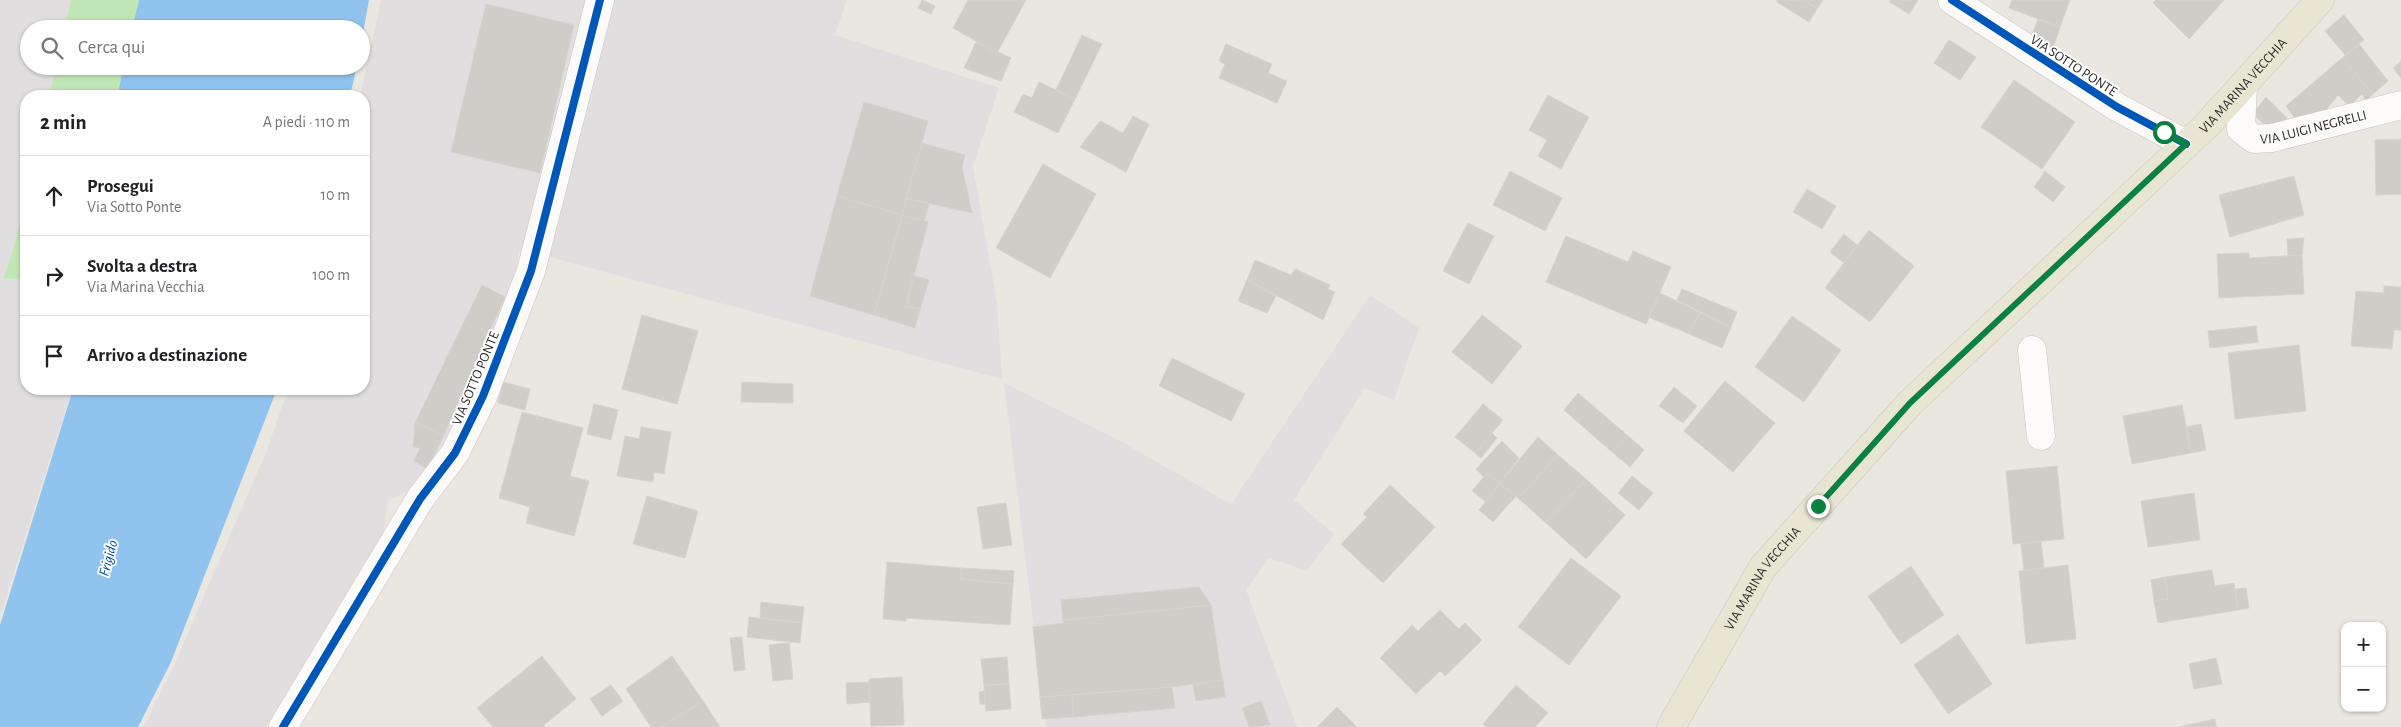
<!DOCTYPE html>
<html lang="it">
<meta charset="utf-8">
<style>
:root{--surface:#fff;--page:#f6f6f6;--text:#202124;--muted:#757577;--line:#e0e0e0}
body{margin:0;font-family:"Alegreya Sans",sans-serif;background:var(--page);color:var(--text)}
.controls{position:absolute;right:15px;bottom:15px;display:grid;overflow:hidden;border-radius:10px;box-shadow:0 1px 4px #0004}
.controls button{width:45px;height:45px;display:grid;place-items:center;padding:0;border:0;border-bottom:1px solid var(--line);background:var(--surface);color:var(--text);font:25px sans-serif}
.stop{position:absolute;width:15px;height:15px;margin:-11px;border:4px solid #0b8043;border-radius:50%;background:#fff}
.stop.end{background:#0b8043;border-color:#fff;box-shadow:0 1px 5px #0008}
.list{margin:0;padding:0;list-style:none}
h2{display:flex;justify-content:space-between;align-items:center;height:65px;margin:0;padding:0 20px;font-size:21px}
h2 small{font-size:16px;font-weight:400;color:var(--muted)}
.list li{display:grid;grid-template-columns:32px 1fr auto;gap:15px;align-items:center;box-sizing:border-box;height:80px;padding:0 20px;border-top:1px solid var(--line)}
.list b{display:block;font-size:19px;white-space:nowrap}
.list p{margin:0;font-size:16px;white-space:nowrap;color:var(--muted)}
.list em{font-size:16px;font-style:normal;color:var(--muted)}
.icon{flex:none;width:28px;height:28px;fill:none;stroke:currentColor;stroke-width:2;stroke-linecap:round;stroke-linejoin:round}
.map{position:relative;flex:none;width:2401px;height:727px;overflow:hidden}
.search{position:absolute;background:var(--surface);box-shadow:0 1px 4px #0004;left:20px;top:20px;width:350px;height:55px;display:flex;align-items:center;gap:12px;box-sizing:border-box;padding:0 18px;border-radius:28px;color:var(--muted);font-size:19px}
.panel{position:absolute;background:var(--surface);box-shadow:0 1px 4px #0004;left:20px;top:90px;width:350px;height:305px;border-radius:20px}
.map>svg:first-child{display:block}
.industrial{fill:#e1dedf}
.green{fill:#c2e7b7}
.water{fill:#90c4ef}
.building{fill:#cfcdc7;stroke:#d5d3cc}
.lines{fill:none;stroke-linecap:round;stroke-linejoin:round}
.minor-casing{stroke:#c7c6c6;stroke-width:29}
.major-casing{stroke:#c5c4c1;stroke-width:29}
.minor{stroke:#fcfbfa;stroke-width:28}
.major{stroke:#e8e6d2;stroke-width:28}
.cycleway-casing{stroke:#fff;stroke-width:11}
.cycleway{stroke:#0057b8;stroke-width:8}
.route{stroke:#0b8043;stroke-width:6}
.labels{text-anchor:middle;stroke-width:4;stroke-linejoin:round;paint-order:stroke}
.street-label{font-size:14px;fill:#2b2b2b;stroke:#fff}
.water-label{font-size:15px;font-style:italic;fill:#054fa4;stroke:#fff}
</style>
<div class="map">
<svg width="2401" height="727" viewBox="0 0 2401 727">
<rect width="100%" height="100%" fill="#eae7e0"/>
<path class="industrial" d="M0,0H71L64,29H29V66H56L49,96H26V195L14,247L3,277L26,280V389H72L0,617Z
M381,0H847L835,35L999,88L973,166L997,303L1002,379L520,249L510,300L489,355L425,482L388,501L383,534L266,727H143L175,663L267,450L288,389H364V96H360Z
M1370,295L1419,328L1394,400L1365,388L1294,500L1334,534L1307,571L1269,558L1246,590L1297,727H1046L1004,383L1111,436L1231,504Z"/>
<path class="green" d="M71,0H139L132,29H64Z
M56,66H124L117,96H49Z
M26,195V280L3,278L14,247Z"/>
<path class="water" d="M139,0H369L361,44V29H132Z
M124,66H357L350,96H117Z
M73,389H277L171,662L138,727H0V625Z"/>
<path class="building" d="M922,0L935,6L931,14L918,8Z
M968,0H1026L997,53L953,28Z
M1777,0H1804L1817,9L1809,22L1777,2Z
M1804,0H1823L1817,9Z
M1891,0H1918L1909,14L1890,2Z
M2012,0H2070L2060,27L2009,8Z
M2156,0H2224L2189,39L2153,3Z
M486,4L574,25L540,173L451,152Z
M2344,15L2364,40L2345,55L2325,31Z
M2038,19L2060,27L2052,52L2031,38Z
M1082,35L1102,44L1075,99L1056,90Z
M1949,40L1976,57L1960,80L1934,63Z
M976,42L1011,58L1001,81L964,68Z
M1226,44L1272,64L1268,73L1287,81L1277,103L1219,78L1225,64L1219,61Z
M2359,44L2388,81L2373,94L2342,58Z
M2342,58L2373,94L2366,101L2362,94L2349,106L2338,95L2325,111L2297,121L2286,106Z
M2401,61V78L2393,68Z
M2014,80L2075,122L2042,169L1981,127Z
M1039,82L1075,99L1058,133L1014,112L1023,94L1032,98Z
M1548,95L1589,117L1561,169L1538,156L1547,140L1529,130Z
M2266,97L2290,121L2269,129L2253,114Z
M864,102L928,121L902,215L837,196Z
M1133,116L1149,124L1126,172L1080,147L1100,121L1123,133Z
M2401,139V194L2376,195L2375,140Z
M922,143L965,155L962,167L972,213L906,198Z
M1043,164L1096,194L1050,278L996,248Z
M1510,171L1562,198L1545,231L1493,205Z
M2045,171L2065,187L2053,202L2034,187Z
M2294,176L2304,215L2230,237L2219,195Z
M1807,189L1836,206L1822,229L1793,212Z
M837,196L902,215L874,315L810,296Z
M906,198L929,204L924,221L902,215Z
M902,215L928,222L906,307L920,309L915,328L874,315Z
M1468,223L1494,236L1469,284L1443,271Z
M1869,230L1914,266L1870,322L1825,288Z
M1844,234L1857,245L1844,263L1830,252Z
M1566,236L1628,262L1633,251L1671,267L1646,324L1546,282Z
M2304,238L2302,255L2288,256L2287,239Z
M2249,253V258L2302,255L2304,294L2219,298L2217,254Z
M1255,260L1291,275L1295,269L1330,285L1328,289L1335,292L1323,320L1247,280Z
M912,275L929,280L920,309L906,307Z
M1247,280L1276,296L1267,313L1238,301Z
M482,285L505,297L444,435L415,423Z
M2384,286L2401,287V330H2394L2392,349L2351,346L2356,291L2384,293Z
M1682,289L1737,312L1731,327L1677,300Z
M1660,293L1701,313L1687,333L1648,317Z
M1701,313L1731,327L1722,348L1687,333Z
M642,315L698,331L677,404L622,389Z
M1482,315L1522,346L1492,384L1452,352Z
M1792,316L1841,350L1804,402L1755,367Z
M2256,326L2258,342L2210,348L2208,331Z
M2299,345L2306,411L2235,419L2228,353Z
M1172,358L1245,394L1231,421L1159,386Z
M1725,381L1775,423L1733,472L1684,431Z
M503,382L530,389L525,410L498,403Z
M742,382L793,384V403L741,402Z
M1674,387L1697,406L1683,423L1659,406Z
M1578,393L1627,435L1612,452L1564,410Z
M594,404L618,410L611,440L587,434Z
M1483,404L1503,420L1475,453L1455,437Z
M2182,405L2191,453L2132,464L2123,416Z
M522,412L583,428L570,476L589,481L574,536L526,523L530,507L499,498Z
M415,423L444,435L427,469L414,461L420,448L413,447Z
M2201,424L2206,450L2191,453L2186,427Z
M641,427L671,432L664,474L654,472L653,482L617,476L625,436L639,439Z
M1492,433L1497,438L1481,458L1475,453Z
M1627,435L1644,450L1630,467L1612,452Z
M1538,437L1558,455L1518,498L1500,483Z
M1502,441L1519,458L1500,483L1487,473L1484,477L1476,469Z
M1558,455L1586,479L1546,523L1518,498Z
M2057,466L2064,539L2013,544L2006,471Z
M1487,473L1500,483L1486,502L1472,491Z
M1632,476L1653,493L1639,510L1618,493Z
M1586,479L1625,515L1586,559L1546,523Z
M1500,483L1516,496L1493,522L1479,510Z
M1390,485L1435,527L1383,583L1341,544L1367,517L1363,514Z
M2194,493L2200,540L2148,547L2141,501Z
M647,496L698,511L685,558L633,544Z
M1006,503L1012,545L983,549L977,507Z
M2041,541L2044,567L2024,571L2021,544Z
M1571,558L1621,596L1569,665L1518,627Z
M887,562L961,568V579L1013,584L1010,625L906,618V621L883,619Z
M2068,565L2076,639L2026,644L2019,571Z
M1911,566L1944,615L1901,644L1868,596Z
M961,568L1014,571L1013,584L961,579Z
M2212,570L2215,586L2234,583L2238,610L2158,623L2154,601L2168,599L2165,577Z
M2165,577L2168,599L2154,601L2151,580Z
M1199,587L1211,605L1063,620L1061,600Z
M2246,588L2249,608L2238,610L2235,589Z
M761,602L804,607L802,623L760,618Z
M1211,605L1222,680L1172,687L1040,697L1033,627L1063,623V620Z
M1440,610L1459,629L1465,623L1482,640L1445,676L1440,671L1416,694L1380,658L1412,625L1418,631Z
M749,617L802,623L800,643L747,637Z
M1958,634L1992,684L1948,714L1914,665Z
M742,637L745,670L734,671L730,638Z
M789,643L793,679L773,681L769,645Z
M542,656L576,699L544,725L545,727H493L477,708Z
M672,656L703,701L661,727H651L626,689Z
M1007,657L1009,684L984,685L981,659Z
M2216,658L2222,684L2194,689L2189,664Z
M902,677L904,725L871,726L869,679Z
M1223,680L1225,697L1196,701L1193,684Z
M869,682L870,702L847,704L846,683Z
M1009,684L1011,709L986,711L984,685Z
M611,685L623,701L602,716L590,699Z
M1516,685L1548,713L1535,727H1487L1483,724Z
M1172,687L1175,708L1073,717L1072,695Z
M984,691L985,704H980L979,692Z
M1072,695L1073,717L1042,719L1040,697Z
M703,701L720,727H661Z
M1261,701L1270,725L1249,727L1242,708Z
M1337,707L1357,727H1317Z
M2215,719L2216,727H2179Z"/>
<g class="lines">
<g class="minor-casing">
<g id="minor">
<path d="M1952,0L2117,107L2186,144"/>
<path id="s1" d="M2243,86L2241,129L2254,139L2272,138L2401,105"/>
<path d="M2032,350L2041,436"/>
<path d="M283,727L420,499L455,453L483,396L531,271L600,0"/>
</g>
</g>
<g class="major-casing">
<g id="major">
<path id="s2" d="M1671,727L1763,567L1910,403L2207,125L2320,0"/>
</g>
</g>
<use href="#minor" class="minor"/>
<use href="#major" class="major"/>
<g class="cycleway-casing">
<path id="cycleway" d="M1952,0L2117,107L2186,144
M283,727L420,499L455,453L483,396L531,271L600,0"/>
</g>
<use href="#cycleway" class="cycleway"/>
</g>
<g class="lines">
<path class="route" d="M1818,506L1910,403L2186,144L2164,132"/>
</g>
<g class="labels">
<g class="street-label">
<text transform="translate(2074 65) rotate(33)" y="5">VIA SOTTO PONTE</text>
<text dy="5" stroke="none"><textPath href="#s2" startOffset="865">VIA MARINA VECCHIA</textPath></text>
<text dy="5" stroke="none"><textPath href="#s1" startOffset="120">VIA LUIGI NEGRELLI</textPath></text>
<text transform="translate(475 378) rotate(-67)" y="5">VIA SOTTO PONTE</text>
<text dy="5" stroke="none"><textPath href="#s2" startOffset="175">VIA MARINA VECCHIA</textPath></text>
</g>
<g class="water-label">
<text transform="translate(108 558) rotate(-75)" y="5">Frigido</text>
</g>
</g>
</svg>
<div class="controls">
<button>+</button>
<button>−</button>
</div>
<div class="stop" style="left:2164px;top:132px"></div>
<div class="stop end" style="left:1818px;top:506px"></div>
<div class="search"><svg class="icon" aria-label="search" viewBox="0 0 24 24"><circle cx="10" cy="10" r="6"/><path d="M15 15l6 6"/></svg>Cerca qui</div>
<section class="panel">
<h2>2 min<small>A piedi · 110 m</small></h2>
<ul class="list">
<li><svg class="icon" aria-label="ahead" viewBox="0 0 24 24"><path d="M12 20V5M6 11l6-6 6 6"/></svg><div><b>Prosegui</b><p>Via Sotto Ponte</p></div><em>10 m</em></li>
<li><svg class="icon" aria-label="right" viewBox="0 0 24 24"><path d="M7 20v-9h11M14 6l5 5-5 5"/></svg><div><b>Svolta a destra</b><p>Via Marina Vecchia</p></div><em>100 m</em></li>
<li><svg class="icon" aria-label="arrive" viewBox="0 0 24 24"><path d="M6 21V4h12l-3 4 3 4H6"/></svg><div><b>Arrivo a destinazione</b></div></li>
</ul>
</section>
</div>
